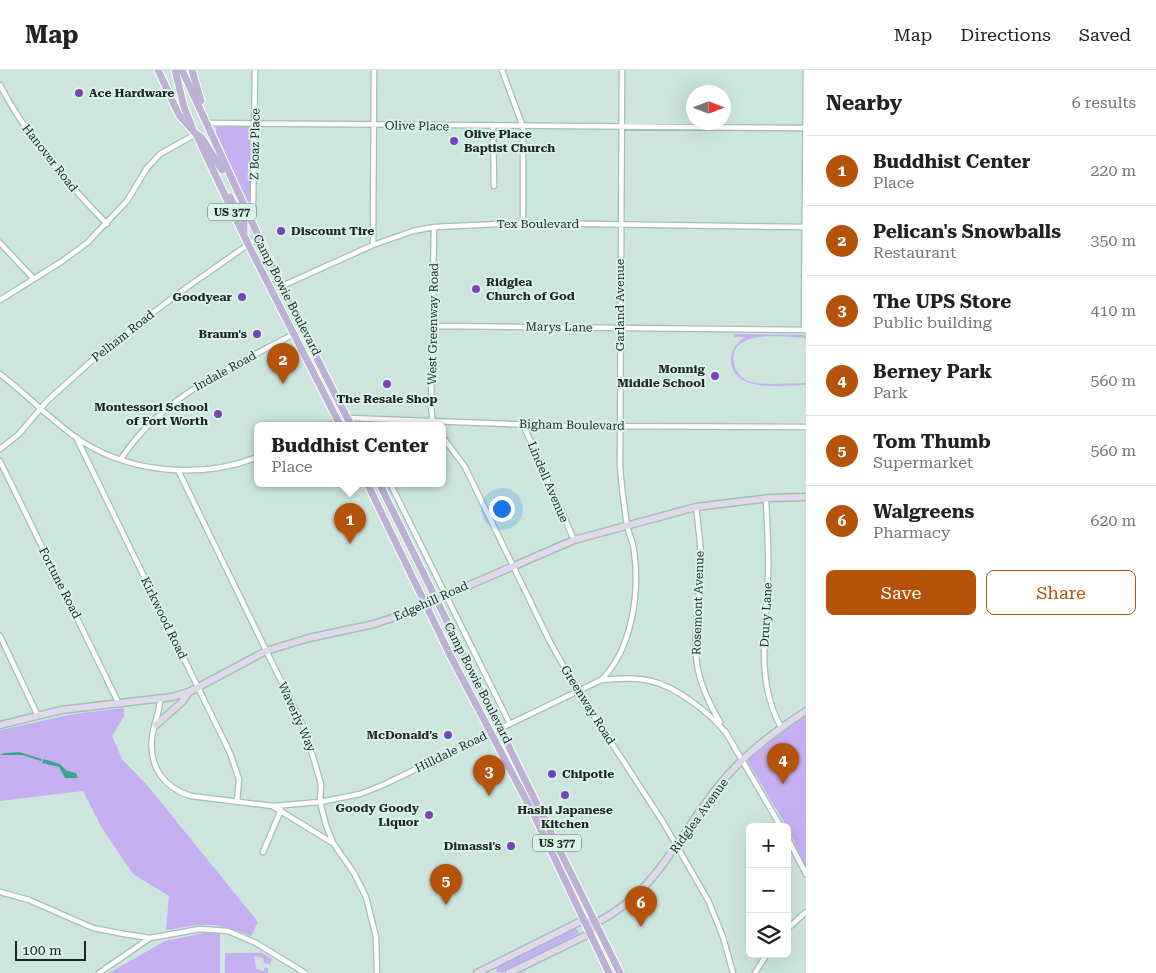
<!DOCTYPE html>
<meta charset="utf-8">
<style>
:root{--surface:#fff;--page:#f6f6f6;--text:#222;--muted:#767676;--line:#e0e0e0;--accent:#b45309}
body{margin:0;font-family:"Roboto Serif",serif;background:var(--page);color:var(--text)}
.controls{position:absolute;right:15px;bottom:15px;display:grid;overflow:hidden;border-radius:8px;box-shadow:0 5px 20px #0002}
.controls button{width:45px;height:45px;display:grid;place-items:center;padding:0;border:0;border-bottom:1px solid var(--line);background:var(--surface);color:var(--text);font:25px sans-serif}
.compass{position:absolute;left:686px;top:15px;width:45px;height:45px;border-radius:50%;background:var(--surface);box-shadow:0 5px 20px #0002;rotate:90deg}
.scale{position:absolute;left:15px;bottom:12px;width:71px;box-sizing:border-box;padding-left:5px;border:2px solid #1e2724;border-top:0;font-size:14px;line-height:18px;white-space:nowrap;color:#1e2724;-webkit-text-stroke:4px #d9f3eb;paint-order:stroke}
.you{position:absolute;left:501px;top:438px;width:18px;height:18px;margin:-12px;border:4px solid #fff;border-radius:50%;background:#1a73e8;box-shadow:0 0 0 8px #1a73e833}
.badge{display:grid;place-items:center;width:32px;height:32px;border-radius:50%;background:var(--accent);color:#fff;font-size:16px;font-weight:700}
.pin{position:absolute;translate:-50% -41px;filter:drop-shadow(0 1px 2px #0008)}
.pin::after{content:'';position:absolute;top:26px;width:18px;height:15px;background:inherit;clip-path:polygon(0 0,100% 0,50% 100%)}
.popup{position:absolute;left:254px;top:352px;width:192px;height:65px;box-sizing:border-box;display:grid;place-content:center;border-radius:8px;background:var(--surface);filter:drop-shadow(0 1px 4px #0005);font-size:16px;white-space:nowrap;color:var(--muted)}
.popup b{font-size:19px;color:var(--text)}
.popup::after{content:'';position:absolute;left:50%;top:100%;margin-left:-10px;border:10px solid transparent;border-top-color:var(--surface)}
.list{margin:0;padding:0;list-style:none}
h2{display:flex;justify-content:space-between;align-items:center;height:65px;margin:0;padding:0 20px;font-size:21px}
h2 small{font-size:16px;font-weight:400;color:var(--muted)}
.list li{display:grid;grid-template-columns:32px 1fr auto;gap:15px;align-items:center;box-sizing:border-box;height:70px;padding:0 20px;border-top:1px solid var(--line)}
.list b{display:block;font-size:19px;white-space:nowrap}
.list p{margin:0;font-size:16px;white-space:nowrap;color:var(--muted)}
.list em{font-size:16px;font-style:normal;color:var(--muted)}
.actions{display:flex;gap:10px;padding:15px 20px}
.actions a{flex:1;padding:11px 0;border:1px solid var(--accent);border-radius:8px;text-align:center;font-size:18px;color:var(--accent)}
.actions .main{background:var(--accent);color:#fff}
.icon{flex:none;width:28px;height:28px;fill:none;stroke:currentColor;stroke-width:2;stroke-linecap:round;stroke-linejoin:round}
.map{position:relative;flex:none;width:806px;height:903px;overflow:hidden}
header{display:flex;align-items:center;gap:30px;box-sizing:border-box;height:70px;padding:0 25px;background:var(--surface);border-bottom:1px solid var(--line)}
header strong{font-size:24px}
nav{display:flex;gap:28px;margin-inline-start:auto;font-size:18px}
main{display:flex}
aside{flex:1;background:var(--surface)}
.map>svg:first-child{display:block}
.green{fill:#c5aff0}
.water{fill:#3da58d}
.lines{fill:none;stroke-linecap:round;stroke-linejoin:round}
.street-casing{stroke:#a4bdb6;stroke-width:7}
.secondary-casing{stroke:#a4bdb6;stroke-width:9}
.primary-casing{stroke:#fff;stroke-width:9}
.street{stroke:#fff;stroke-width:4.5}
.secondary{stroke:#dfd8eb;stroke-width:6}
.primary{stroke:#beb1d6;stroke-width:7}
.poi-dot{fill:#7844bb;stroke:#d9f3eb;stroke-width:2}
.labels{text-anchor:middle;stroke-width:4;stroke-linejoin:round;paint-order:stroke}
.shield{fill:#d9f3eb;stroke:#566460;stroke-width:1}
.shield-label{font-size:11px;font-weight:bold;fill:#1e2724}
.poi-label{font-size:12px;font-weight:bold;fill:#1e2724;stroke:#d9f3eb;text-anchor:end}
.street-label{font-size:12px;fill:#1e2724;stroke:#d9f3eb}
</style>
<header>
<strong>Map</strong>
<nav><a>Map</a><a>Directions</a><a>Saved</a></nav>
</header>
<main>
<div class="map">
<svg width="806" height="903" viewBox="0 0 806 903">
<rect width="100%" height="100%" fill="#cce6de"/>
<path class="green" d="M230,56L250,57V130L247,133L216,62V57Z
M734,264L806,265V268C785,267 728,258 734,293C735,301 741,308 748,311C762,316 791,313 806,313V315C784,315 731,324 731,289C731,280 737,273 745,267H734Z
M124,638V646L112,666L122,689L147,715L258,852L251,866C212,851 207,853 166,860L169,826L133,804L102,758L83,721L0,731V660L74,644Z
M806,643V797L787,757L747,691L749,685Z
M575,858L579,862L578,864L502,903L496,901L498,896Z
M209,862L220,863V903H109L165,871Z
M225,883H262L272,889L270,894L264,893L263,888L254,886L256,899L264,901L265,897L268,898V903H225Z"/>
<path class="water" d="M19,682L42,689L41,691L23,685H0L5,683Z
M43,689L60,694L67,701L76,703L78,708H65L59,697L42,693Z"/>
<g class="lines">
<g class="street-casing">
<path id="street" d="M502,0L523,57V153
M0,15C27,67 66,112 107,154
M208,53L806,58
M493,57L494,116
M247,143L251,142L253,137L255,0
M0,173L34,209
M373,175L374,0
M282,216L373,175L413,161L434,157L523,153L806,157
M0,230L61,192L87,173L127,131L147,98L160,84L196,64
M433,256L806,260
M804,260L806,0
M0,304C26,324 48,347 74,366C125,403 199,410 258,387
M523,354L574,470
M329,355L348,348L564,356L806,357
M433,355L431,336L434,157
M442,366L465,397L549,570L577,620L663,752L709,832L723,867L733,903
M76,367L230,683L239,709L237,732
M0,379L19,364L47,331L107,277L186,218L259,167
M121,389C162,326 230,298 294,264
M0,391L119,634
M178,400L305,660L321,714L320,732L326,755L333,773L354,803L366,827L376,867L377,903
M390,413L510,654
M766,429C767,455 769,480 768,506C766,557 755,611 781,657
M696,437C699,461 702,483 700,507C697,570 685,593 720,652
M0,566L38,646
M601,610C632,580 640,522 634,481C633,472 629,464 627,455C624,435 621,415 620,394L622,0
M160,631C159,644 153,656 152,668C149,697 164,718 191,726L273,736L320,732L360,724L383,715L601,610C617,609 634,607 651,611C677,617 710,643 726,663
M725,661L781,757
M274,737L331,772
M787,767L806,804
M263,782L281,740
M0,822L29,830L93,858L124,864L150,868L200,859L228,861L256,873L305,903
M787,859L806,842
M99,903L150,868
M755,903L767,884"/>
</g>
<g class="secondary-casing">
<path id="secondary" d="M0,655L61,640L172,627L189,622L266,581L309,568L374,554L398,546L574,470L696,437L770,428L806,427
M156,655L182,632L189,622
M596,853C652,825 674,775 710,727C736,691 769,665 806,641
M477,903L583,850L596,853
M509,903L589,864L596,853"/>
</g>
<g class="primary-casing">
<path id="primary" d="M158,0L179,45L196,64L248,174L340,355
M175,0L184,37L192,57
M182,0C237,119 290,239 351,355
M192,0L201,31
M196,64L202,68L222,100
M230,127L237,141L247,143L244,149V164
M367,413L450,585L534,745L609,903
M379,413L620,903"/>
</g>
<use href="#street" class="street"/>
<use href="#secondary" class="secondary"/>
<use href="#primary" class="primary"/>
</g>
<g class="poi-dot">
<circle cx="79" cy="23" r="5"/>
<circle cx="454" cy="71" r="5"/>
<circle cx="281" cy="161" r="5"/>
<circle cx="476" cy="219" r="5"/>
<circle cx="242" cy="227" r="5"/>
<circle cx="257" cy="264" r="5"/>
<circle cx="715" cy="306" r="5"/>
<circle cx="387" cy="314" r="5"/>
<circle cx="218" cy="344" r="5"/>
<circle cx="448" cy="665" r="5"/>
<circle cx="552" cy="704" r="5"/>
<circle cx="565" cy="725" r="5"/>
<circle cx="429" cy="745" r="5"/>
<circle cx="511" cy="776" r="5"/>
</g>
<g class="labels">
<g class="shield">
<rect x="208" y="133.5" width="48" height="17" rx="4"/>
<rect x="533" y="764.5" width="48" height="17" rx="4"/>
</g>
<g class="shield-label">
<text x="232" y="146">US 377</text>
<text x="557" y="777">US 377</text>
</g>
<g class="poi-label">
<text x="89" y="27" text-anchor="start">Ace Hardware</text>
<text x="464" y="68" text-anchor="start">Olive Place<tspan x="464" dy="14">Baptist Church</tspan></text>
<text x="291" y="165" text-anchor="start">Discount Tire</text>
<text x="486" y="216" text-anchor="start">Ridglea<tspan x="486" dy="14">Church of God</tspan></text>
<text x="232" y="231">Goodyear</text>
<text x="247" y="268">Braum's</text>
<text x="705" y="303">Monnig<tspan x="705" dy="14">Middle School</tspan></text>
<text x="387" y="333" text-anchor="middle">The Resale Shop</text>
<text x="208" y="341">Montessori School<tspan x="208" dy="14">of Fort Worth</tspan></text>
<text x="438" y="669">McDonald's</text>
<text x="562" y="708" text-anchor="start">Chipotle</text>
<text x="419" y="742">Goody Goody<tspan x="419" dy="14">Liquor</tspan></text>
<text x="565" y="744" text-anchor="middle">Hashi Japanese<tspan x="565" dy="14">Kitchen</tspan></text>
<text x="501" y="780">Dimassi's</text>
</g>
<g class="street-label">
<text transform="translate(417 56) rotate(1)" y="4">Olive Place</text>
<text transform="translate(255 74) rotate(-89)" y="4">Z Boaz Place</text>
<text transform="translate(50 88) rotate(52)" y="4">Hanover Road</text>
<text x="538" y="158">Tex Boulevard</text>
<text transform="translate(287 225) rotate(63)" y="4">Camp Bowie Boulevard</text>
<text transform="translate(620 235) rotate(-90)" y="4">Garland Avenue</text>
<text transform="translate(433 254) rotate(-89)" y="4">West Greenway Road</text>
<text transform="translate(559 257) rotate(1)" y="4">Marys Lane</text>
<text transform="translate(123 266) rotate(-38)" y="4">Pelham Road</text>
<text transform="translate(225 301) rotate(-29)" y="4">Indale Road</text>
<text transform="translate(572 355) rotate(1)" y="4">Bigham Boulevard</text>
<text transform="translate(548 412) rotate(67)" y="4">Lindell Avenue</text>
<text transform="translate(60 513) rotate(63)" y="4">Fortune Road</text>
<text transform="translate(431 531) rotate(-24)" y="4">Edgehill Road</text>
<text transform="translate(698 533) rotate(-88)" y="4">Rosemont Avenue</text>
<text transform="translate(766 545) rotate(-87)" y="4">Drury Lane</text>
<text transform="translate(164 548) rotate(64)" y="4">Kirkwood Road</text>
<text transform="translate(478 613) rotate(63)" y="4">Camp Bowie Boulevard</text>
<text transform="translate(588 635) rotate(58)" y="4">Greenway Road</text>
<text transform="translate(297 647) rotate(66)" y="4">Waverly Way</text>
<text transform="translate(451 682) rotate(-26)" y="4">Hilldale Road</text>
<text transform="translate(699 746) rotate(-54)" y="4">Ridglea Avenue</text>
</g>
</g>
</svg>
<div class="controls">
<button>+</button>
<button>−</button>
<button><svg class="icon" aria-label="layers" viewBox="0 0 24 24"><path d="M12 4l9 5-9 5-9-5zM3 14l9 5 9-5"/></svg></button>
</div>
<svg class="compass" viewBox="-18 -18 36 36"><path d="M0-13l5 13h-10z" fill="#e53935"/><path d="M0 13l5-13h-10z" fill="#767676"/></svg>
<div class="scale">100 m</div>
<div class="you"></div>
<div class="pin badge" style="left:350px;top:474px">1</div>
<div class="popup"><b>Buddhist Center</b>Place</div>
<div class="pin badge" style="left:283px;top:314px">2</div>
<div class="pin badge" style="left:489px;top:726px">3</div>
<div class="pin badge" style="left:783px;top:714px">4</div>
<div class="pin badge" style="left:446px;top:835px">5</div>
<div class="pin badge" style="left:641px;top:857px">6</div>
</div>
<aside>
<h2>Nearby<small>6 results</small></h2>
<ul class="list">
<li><span class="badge">1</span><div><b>Buddhist Center</b><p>Place</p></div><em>220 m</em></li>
<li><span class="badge">2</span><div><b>Pelican's Snowballs</b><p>Restaurant</p></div><em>350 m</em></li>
<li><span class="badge">3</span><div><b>The UPS Store</b><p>Public building</p></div><em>410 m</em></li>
<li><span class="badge">4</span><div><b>Berney Park</b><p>Park</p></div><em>560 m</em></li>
<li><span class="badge">5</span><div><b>Tom Thumb</b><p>Supermarket</p></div><em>560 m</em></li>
<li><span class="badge">6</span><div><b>Walgreens</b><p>Pharmacy</p></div><em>620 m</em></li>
</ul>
<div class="actions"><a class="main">Save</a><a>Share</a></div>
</aside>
</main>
